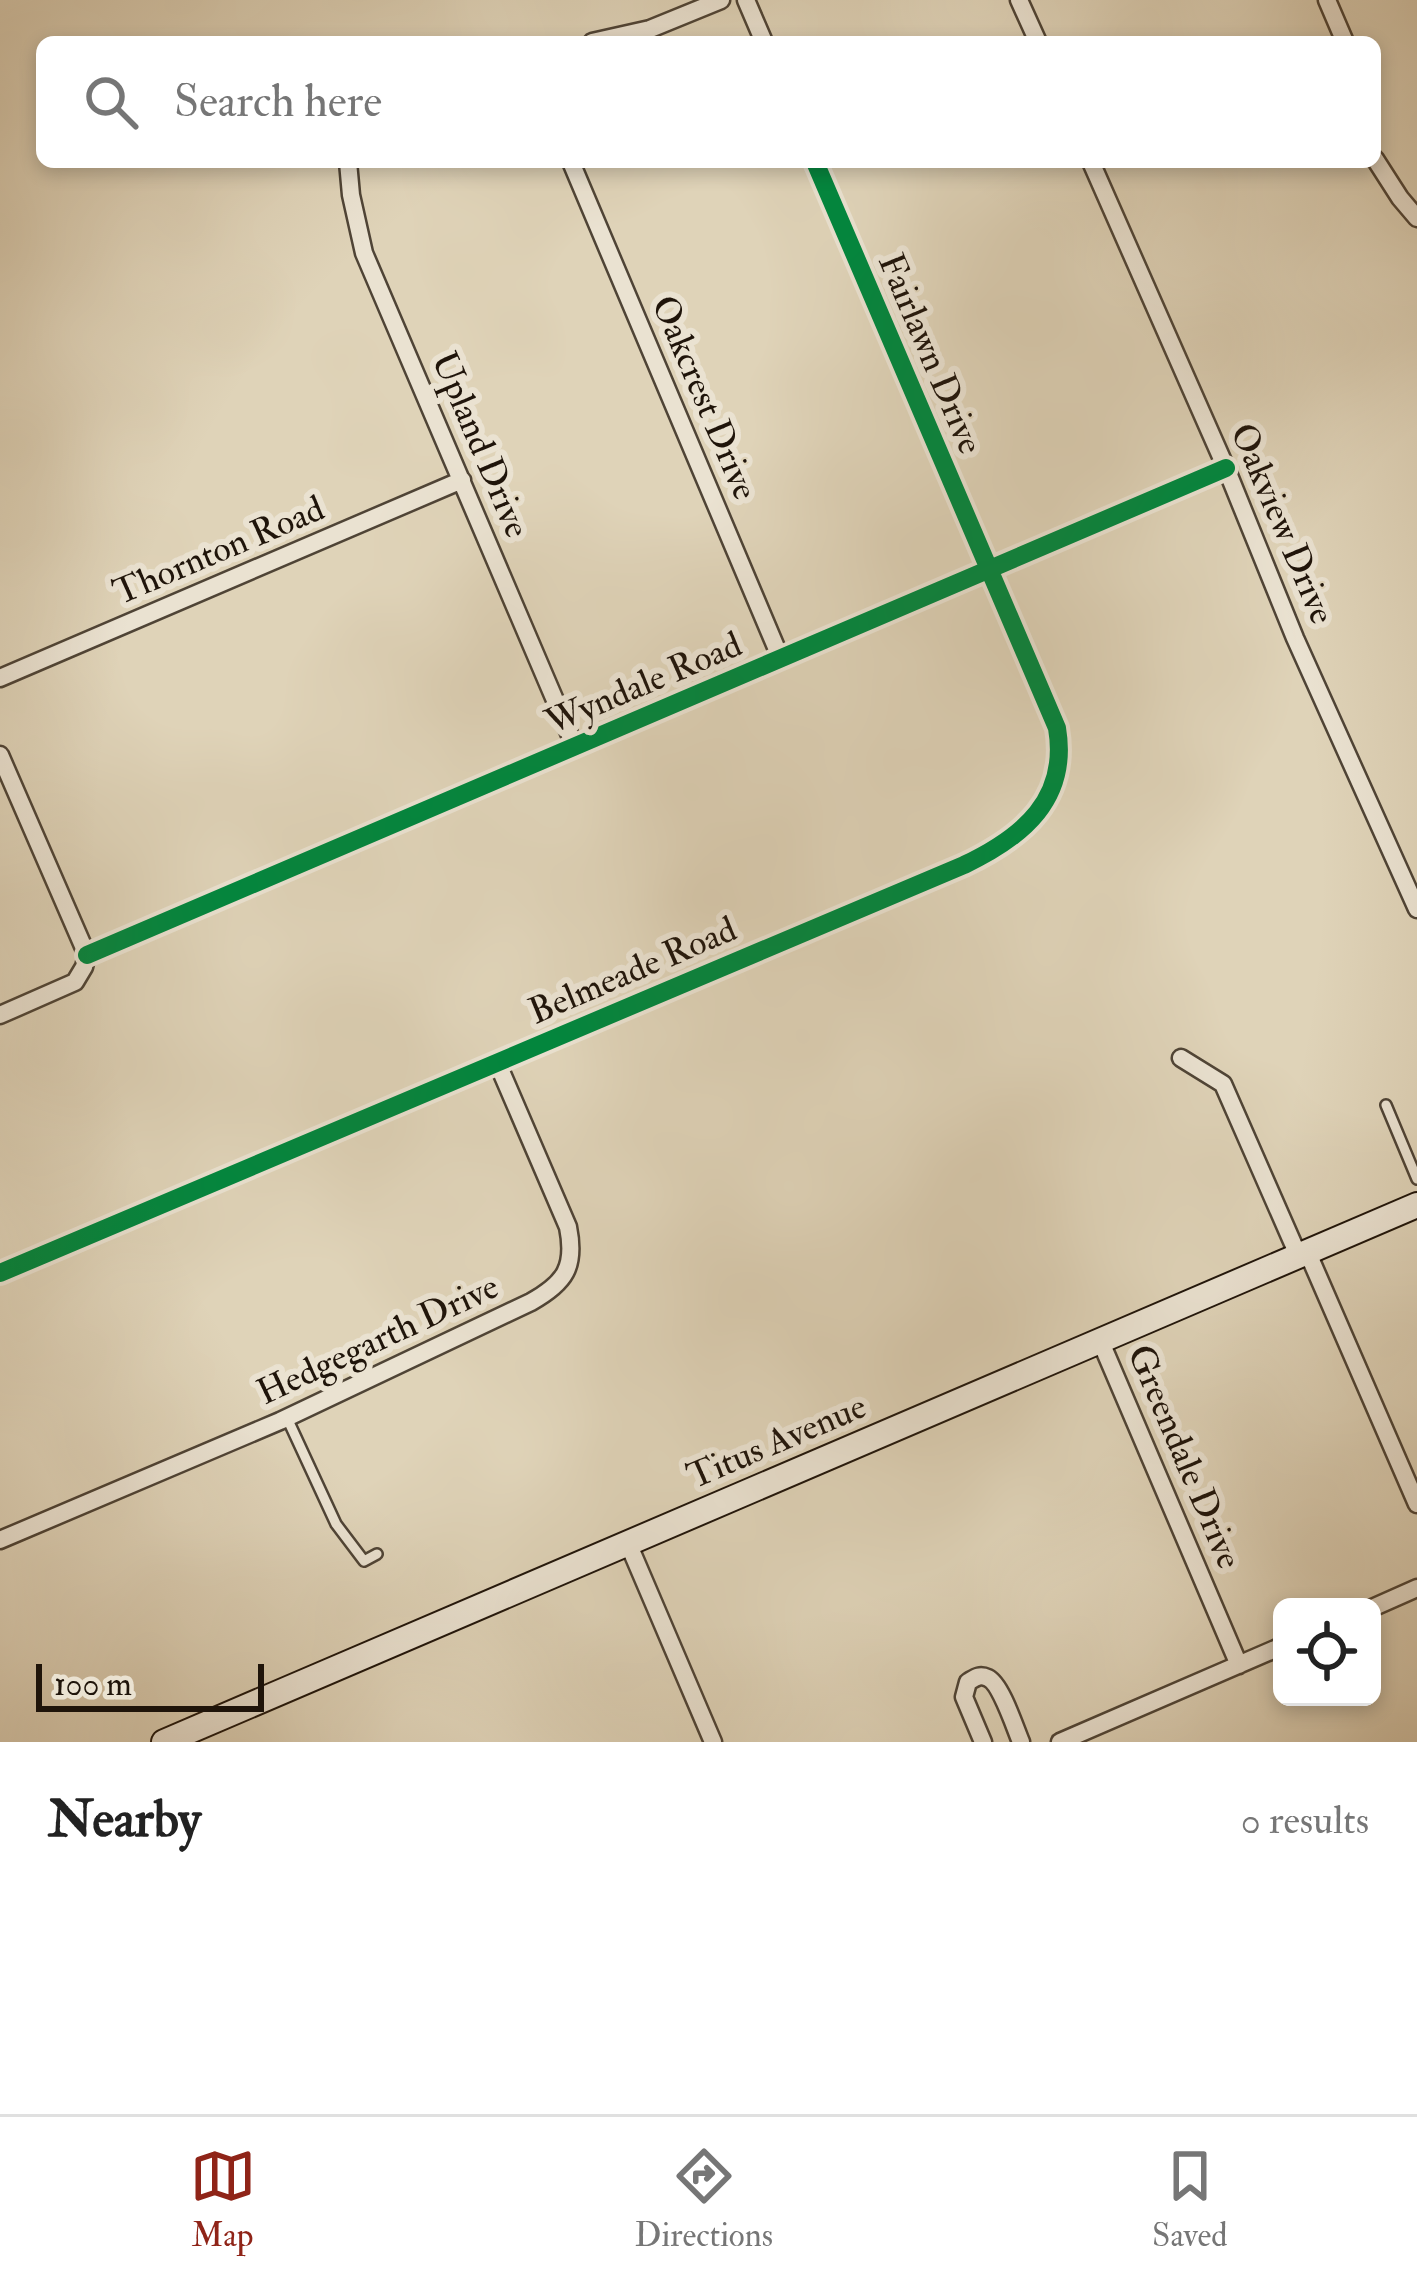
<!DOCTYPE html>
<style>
:root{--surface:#fff;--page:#f6f6f6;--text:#222;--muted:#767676;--line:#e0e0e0;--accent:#8f2418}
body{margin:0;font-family:"IM FELL Double Pica",serif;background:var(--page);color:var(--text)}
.controls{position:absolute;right:36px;bottom:36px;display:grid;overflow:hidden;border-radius:18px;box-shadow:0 6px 18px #0003}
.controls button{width:108px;height:108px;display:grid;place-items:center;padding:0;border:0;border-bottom:3px solid var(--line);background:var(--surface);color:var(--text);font:60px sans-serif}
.scale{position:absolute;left:36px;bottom:30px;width:228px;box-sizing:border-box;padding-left:12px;border:6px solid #1f140a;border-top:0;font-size:33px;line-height:42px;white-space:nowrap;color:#1f140a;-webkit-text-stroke:9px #eae2d1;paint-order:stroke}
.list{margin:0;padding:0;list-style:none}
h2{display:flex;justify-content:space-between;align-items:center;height:156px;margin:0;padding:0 48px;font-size:51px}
h2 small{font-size:39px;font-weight:400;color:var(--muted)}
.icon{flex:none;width:66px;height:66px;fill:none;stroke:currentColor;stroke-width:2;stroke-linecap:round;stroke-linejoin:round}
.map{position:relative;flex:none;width:1417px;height:1742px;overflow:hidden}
.search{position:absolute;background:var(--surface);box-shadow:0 6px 18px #0003;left:36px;right:36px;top:36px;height:132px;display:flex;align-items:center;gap:30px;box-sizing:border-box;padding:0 42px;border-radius:18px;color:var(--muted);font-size:45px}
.sheet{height:372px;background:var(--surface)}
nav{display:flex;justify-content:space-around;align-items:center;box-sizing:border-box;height:168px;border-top:3px solid var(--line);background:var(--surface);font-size:33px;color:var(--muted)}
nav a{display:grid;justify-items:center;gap:6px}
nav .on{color:var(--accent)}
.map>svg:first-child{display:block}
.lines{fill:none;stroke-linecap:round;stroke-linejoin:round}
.service-casing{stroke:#4f4436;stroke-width:14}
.minor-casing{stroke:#4f4436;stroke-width:21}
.secondary-casing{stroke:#1f140a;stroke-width:28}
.service{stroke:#eae2d1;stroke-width:9}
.minor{stroke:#eae2d1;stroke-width:16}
.secondary{stroke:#eae2d1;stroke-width:24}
.cycleway-casing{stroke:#eae2d1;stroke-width:26}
.cycleway{stroke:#00873e;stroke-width:18}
.labels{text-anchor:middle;stroke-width:12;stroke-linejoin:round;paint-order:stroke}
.street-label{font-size:36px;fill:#1f140a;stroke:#eae2d1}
</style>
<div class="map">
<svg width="1417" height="1742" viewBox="0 0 1417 1742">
<rect width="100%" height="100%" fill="#dfd3b8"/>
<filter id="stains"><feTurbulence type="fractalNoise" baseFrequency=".00167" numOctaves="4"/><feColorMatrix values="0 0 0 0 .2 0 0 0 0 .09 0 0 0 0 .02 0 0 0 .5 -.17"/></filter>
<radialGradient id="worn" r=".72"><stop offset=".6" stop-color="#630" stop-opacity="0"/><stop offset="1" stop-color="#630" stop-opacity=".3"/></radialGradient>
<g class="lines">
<g class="service-casing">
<path id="service" d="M1386,1105L1417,1179
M287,1418L336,1524L364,1561L377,1554"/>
</g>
<g class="minor-casing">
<path id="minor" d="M746,0L764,42
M1019,0L1038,42
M1327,0L1345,42
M592,42L650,29L721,0
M1375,159L1400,198L1417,218
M348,162L351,195L364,253L575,747
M571,162L781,659
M1091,162L1226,468L1295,638L1417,909
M0,678L462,480
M0,755L87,955L84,967L75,982L0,1015
M87,955L1226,468
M1181,1058L1223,1084L1298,1255
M1307,1251L1417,1504
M0,1273L964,865C1023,837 1069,799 1057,728L815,162
M1100,1340L1239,1665
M0,1540L280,1421L531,1302C565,1283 576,1267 568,1227L497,1062
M628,1543L713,1742
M1372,1608L1417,1588
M983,1742L964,1697L968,1682C975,1678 979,1674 988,1678C1001,1684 1015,1728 1021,1742
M1060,1742L1282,1646"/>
</g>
<g class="secondary-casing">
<path id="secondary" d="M164,1742L1417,1205"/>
</g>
<use href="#service" class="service"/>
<use href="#minor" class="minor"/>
<use href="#secondary" class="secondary"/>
<g class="cycleway-casing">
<path id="cycleway" d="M87,955L1226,468
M0,1273L964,865C1023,837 1069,799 1057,728L815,162"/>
</g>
<use href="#cycleway" class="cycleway"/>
</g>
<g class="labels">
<g class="street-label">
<text transform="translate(932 353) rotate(67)" y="13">Fairlawn Drive</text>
<text transform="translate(706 397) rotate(67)" y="13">Oakcrest Drive</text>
<text transform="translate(482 444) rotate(67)" y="13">Upland Drive</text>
<text transform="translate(1284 523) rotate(67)" y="13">Oakview Drive</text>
<text transform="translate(218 549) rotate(-23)" y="13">Thornton Road</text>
<text transform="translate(643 682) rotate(-23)" y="13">Wyndale Road</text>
<text transform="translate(632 969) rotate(-23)" y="13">Belmeade Road</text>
<text transform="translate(377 1338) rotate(-25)" y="13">Hedgegarth Drive</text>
<text transform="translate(776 1440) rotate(-23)" y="13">Titus Avenue</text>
<text transform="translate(1186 1456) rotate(67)" y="13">Greendale Drive</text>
</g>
</g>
<rect width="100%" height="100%" filter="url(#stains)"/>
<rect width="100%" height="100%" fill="url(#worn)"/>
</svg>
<div class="controls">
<button><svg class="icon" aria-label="locate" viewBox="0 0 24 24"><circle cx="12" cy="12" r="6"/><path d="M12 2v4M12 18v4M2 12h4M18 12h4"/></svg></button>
</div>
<div class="scale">100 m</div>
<div class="search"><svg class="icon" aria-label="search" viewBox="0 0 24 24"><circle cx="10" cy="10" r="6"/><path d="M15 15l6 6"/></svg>Search here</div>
</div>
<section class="sheet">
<h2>Nearby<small>0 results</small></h2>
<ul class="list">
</ul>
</section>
<nav>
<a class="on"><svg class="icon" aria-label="map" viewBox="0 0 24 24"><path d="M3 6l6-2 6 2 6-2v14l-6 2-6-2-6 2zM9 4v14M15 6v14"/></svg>Map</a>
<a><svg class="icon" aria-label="directions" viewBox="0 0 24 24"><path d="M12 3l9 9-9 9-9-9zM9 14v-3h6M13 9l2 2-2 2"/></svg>Directions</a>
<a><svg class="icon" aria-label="saved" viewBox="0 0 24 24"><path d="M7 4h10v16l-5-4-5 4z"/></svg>Saved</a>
</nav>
